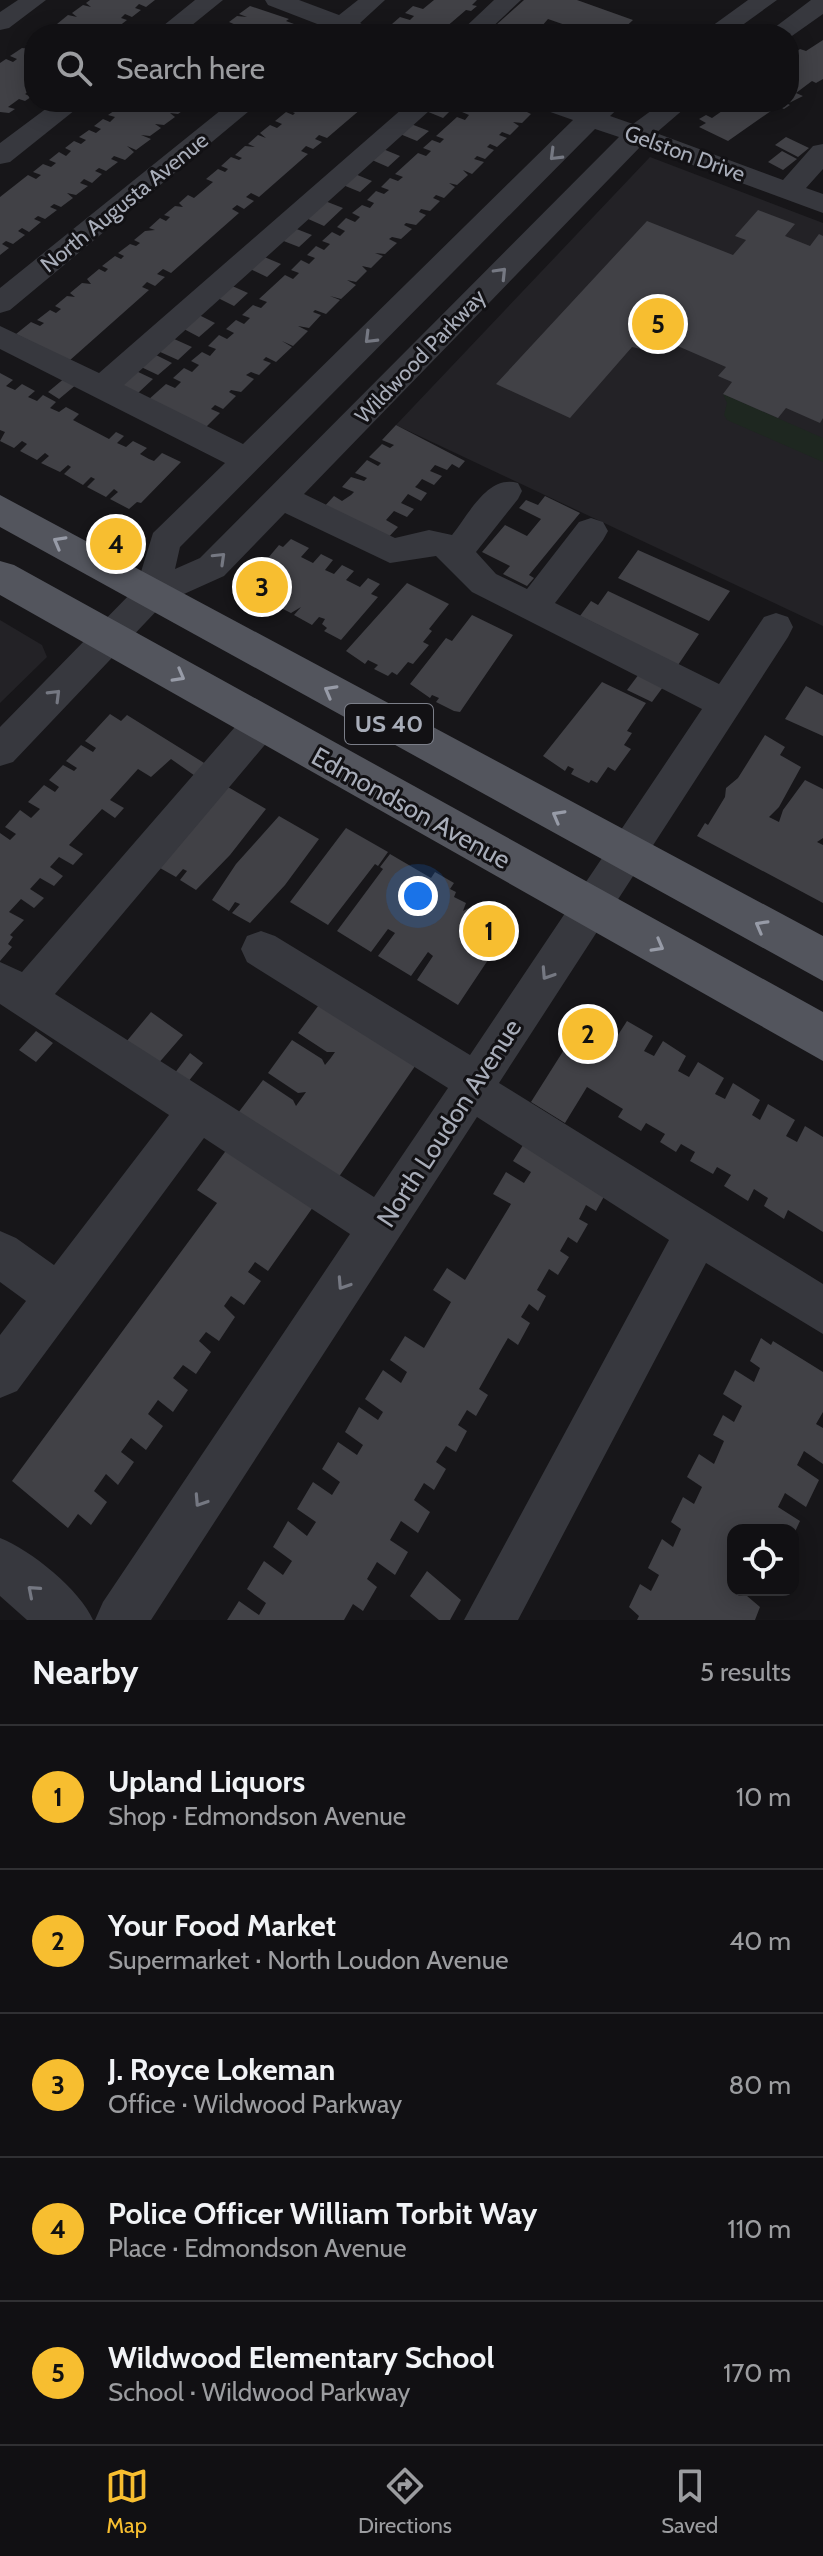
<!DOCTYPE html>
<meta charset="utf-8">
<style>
:root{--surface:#111013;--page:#1e1e21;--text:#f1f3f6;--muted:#9c9da0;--line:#303033;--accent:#f7be30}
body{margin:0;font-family:Cabin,sans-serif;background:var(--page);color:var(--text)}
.controls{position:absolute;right:24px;bottom:24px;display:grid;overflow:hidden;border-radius:16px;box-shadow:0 4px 20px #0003}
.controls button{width:72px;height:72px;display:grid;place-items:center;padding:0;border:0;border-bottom:2px solid var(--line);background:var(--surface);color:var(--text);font:40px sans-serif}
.you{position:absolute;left:418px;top:896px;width:28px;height:28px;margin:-20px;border:6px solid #fff;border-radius:50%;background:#1a73e8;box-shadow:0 0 0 12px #1a73e833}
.badge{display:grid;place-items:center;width:52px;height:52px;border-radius:50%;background:var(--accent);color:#111;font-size:26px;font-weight:700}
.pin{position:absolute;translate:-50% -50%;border:4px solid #fff;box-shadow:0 2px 8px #0006}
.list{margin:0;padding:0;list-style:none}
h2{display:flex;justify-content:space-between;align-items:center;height:104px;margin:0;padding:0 32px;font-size:34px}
h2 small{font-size:26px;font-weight:400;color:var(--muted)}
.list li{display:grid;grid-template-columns:52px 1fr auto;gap:24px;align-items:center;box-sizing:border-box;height:144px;padding:0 32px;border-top:2px solid var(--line)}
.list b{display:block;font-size:30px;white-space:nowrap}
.list p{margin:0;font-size:26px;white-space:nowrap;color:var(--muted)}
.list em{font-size:26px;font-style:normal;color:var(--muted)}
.icon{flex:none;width:44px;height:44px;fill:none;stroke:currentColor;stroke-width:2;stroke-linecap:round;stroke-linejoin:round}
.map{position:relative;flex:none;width:823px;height:1620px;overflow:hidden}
.search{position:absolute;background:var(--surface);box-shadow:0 4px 20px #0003;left:24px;right:24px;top:24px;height:88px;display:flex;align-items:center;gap:20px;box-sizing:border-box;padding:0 28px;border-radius:32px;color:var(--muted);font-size:30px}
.sheet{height:824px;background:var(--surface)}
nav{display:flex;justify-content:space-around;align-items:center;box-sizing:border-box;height:112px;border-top:2px solid var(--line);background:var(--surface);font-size:22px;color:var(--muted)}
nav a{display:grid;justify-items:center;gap:4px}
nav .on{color:var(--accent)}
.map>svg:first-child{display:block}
.built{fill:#232226}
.green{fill:#1e2720}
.building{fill:#414146}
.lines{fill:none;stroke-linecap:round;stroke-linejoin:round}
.minor{fill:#37383e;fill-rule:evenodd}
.major{fill:#53555d;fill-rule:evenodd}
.oneway{stroke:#757882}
.oneway2{stroke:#979ba7}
.labels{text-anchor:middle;stroke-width:6;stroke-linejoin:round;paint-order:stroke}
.far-street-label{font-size:22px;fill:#a8adb9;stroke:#121114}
.shield{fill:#121114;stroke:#7b7e88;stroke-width:2}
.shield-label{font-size:24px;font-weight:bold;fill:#a8adb9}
.street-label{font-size:26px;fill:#a8adb9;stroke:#121114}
</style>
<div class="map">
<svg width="823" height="1620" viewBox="0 0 823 1620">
<rect width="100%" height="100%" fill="#171619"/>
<path class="built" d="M650,157L823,223V626L396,425Z
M0,620L42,645L47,657L0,703Z"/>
<path class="green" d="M723,394L823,438V462L727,420L724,415L727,403Z"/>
<path class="building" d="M90,0H155L146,7L139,4L135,8L141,10L132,17L125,14L121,18L127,20L118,27L111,24L106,28L113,31L108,34H42L53,26L61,28L57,24L68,15L77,17L72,13L83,5L91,7L86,3Z
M434,0H477L472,5L477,6L471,11L466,10L438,34H419L392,24L400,17L410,20L414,16L405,13L413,6L423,9Z
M524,0H577L633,20L618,34H591L548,19L535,34H486Z
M250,6L289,19L286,21L294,24L284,32L274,31L281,34L216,32L224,25L232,28L236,25L229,22L237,16L247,17L239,14Z
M34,39V80L29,84L34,88L25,94L31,97L25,101L19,99L8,107L15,109L9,113L0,112V63L6,59L13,62L17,59L10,56L22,48L30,49L26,45Z
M823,40V79L816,83L812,81L796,93L803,96L789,103V58L794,60L790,56L800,49L806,51Z
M125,102H183L189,106L178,114L170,113L175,117L164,125L155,124L161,128L150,136L141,135L151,139L136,150L127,146L134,152L125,160L114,156L111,159L118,162L106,171L99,168L95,171L102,174L92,183L84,179L80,183L88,186L76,195L67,193L73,198L61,207L54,204L50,207L57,210L45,219L38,216L34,219L41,222L29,232L22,228L18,231L25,235L13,244L6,241L2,244L9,248L0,255V197L28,175L36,179L41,175L33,172L43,164L51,167L56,163L49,160L59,152L66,156L71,151L65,148L74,141L81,144L86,140L79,137L89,130L96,133L101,129L94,126L103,119L110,122L115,117L108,115L118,108L125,110L129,107L122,104Z
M309,102H358L353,106L361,109L327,138L319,135L315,139L322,142L313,149L306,146L301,151L308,154L259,197L251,193L246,197L254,201L244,209L237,205L232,209L239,213L171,273L163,269L157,274L165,277L155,286L147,282L142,287L149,290L69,361L16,334L31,322L40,326L44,323L37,320L50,310L56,313L61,309L55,306L67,296L75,297L70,293L82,283L91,284L87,279L99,269L105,272L108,269L102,266L115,256L121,259L124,256L118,253L130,244L136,246L140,243L134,240L145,231L155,230L149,228L160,218L166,221L170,217L164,215L175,206L183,207L179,203L188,195L194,198L213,182L206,179L218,169L225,172L228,169L221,166L231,157L239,160L242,158L235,155L245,146L255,147L248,144L258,135L266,138L260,133L270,125L277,128L282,124L275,121L286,112L293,115L295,113L288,110L297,103L304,106Z
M436,102H439L454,107L443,118L426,111Z
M469,102H507L531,114L522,123L513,122L519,126L510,135L502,132L499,135L507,138L497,147L490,144L487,147L494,150L485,159L477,156L474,159L484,162L472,174L463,170L468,175L457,185L449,183L455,187L444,198L436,195L433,198L440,201L430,211L421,209L419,212L426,215L416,225L406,223L404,225L412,229L401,239L392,237L389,239L397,243L385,254L375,253L383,256L371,268L362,266L367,271L356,282L347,280L356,285L341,299L330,296L340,300L326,314L315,310L313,312L321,315L309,328L298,326L308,331L293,346L282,341L292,347L276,362L266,357L263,360L271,363L259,375L251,372L246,375L254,379L241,392L231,390L229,392L236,396L223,409L215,405L211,409L220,413L206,427L148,400L166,384L175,388L181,382L173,378L184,368L192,372L199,365L191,361L202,352L210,356L216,349L208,346L219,335L227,339L234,333L226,329L236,320L244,324L250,318L242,315L253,305L261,308L267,302L259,299L285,275L293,279L299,273L291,270L301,260L309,264L315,258L307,255L316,246L324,250L330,244L322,241L332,232L340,236L345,231L337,227L346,218L355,222L360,217L352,213L362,205L370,208L374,203L367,200L376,191L384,194L389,190L381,187L390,178L398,181L403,177L395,174L418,153L426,156L431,151L423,148L432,140L440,143L444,139L436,136L457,117L465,120L469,115L462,112L470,105L479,106Z
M735,102H784L790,105L784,109L778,106L728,141L699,127L706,123L699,119L706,115L712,118Z
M411,124L429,131L417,141L400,134Z
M786,137L809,148L798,157L775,145Z
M383,149L400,156L388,167L372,160Z
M782,151L797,159L783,170L768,162Z
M355,174L372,181L360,192L343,185Z
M325,201L343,208L324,226L306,218Z
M758,210L795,224L785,236L810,246L819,234L823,236V418L820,423L786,408L778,418L723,394L732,382L718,376L726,367L673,344L664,354L632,347L570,418L496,384L647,221L733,255L746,240L735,236Z
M294,228L312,235L299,247L281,240Z
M262,256L281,264L267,277L248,268Z
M230,285L248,293L234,306L216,297Z
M197,314L215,323L199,337L182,328Z
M172,338L192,347L178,360L158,351Z
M154,354L172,363L158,375L139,366Z
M134,370L153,379L138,393L119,384Z
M0,373L13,380L6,386L15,390L22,384L35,391L28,397L37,401L43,395L56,402L50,408L59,412L66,407L79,414L73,420L109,439L116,432L124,436L117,443L126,447L133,441L147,448L140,454L149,459L154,461L162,453L181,462L141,503L137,502L129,509L110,499L118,492L114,489L106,497L87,487L95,479L91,477L83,485L64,474L71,467L68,465L60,472L41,463L49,456L45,453L37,460L20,451L27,444L22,441L14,448L0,441L5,432L0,430Z
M66,377L77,384L59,399L48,392Z
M396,425L465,461L459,468L452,464L447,470L435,465L430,471L442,476L434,485L422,479L418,484L415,487L427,493L421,501L408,494L401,503L414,509L407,517L394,511L386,520L398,527L385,541L321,510L334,496L342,501L351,495L354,492L342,487L351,477L364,481L367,478L355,473L367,460L378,466L381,463L369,457L382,444L390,448L394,445L382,440Z
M545,496L580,513L529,575L534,578L527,586L503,574L510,566L482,552L505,525L527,536L541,519L519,508L526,500L538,505Z
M291,539L309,548L301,557L313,563L321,554L333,560L325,570L334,574L342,565L354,571L346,580L360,587L368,578L380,584L371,594L378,597L341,640L324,631L327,628L322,624L325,619L319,617L312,625L294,615L301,607L291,613L273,604L280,596L276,593L269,601L243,588L279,545L283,547Z
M638,550L730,591L709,621L618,578Z
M407,583L449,604L429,629L432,631L423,642L429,645L413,664L408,662L397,675L392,672L388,676L374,669L378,665L368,660L365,664L346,651Z
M608,591L699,634L678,665L580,616L591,601L598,605Z
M472,615L513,635L460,712L454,711L436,702L439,698L432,695L430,698L410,684L446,638L452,641Z
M642,670L666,683L652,702L627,690Z
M602,682L646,703L627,731L632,733L624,745L631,749L615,771L608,767L597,783L591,780L589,783L571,774L574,769L568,766L565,771L543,756Z
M806,686L823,695V736L785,719Z
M110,714L121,721L127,715L209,766L198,778L171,759L151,777L138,769L110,800L124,808L115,818L102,809L69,845L83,854L73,865L59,857L50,867L63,876L54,886L40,878L30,889L44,898L34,908L21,899L9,912L24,920L10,935L13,937L8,944L12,947L0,961V833L10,840L16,834L5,827L20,810L31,818L40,809L28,802L44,785L55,792L59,787L49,780L63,765L74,771L77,768L66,761L81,745L93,752L96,748L85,741Z
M765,735L785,747L780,755L801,767L779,807L769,817L779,822L783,810L805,780L823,789V838L817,842L823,845V903L697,836L705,823L708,825L725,797L726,788L738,778Z
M228,787L266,809L230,855L196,890L180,880L187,871L183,869L176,877L160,868Z
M279,816L319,839L285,885L250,923L232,913L240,904L235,902L229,911L212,900L236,864Z
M346,828L388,852L378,866L375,864L328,925L290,902Z
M390,854L431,878L435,872L454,883L450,889L456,892L454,897L466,903L463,911L471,907L482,913V922L489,911L512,924L458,1005L417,980L433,956L428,952L411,976L378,956L395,933L388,929L371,952L337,931L383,869L380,867Z
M324,998L422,1056L334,1184L235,1117L263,1080L293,1100L296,1106L306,1092L298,1093L268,1073L292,1040L322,1059L325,1065L330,1059L335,1052H327L298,1033Z
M151,1012L183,1035L157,1065L126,1042Z
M586,1015L618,1035L627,1021L653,1036L644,1051L654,1056L663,1041L686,1056L678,1071L689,1077L698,1062L724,1078L715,1094L725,1099L733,1083L760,1100L752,1115L760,1120L768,1104L795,1120L786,1136L797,1142L805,1126L823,1137V1232L788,1210L784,1219L764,1206L768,1198L754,1189L748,1201L724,1186L731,1175L717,1167L713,1174L690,1161L695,1152L681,1144L676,1152L660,1142L665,1134L646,1123L641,1131L618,1117L623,1109L587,1087L565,1123L531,1102Z
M36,1031L53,1043L36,1062L19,1050Z
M190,1053L203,1063L184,1087L171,1078Z
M233,1141L318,1200L268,1271L255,1262L248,1272L261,1281L244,1305L231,1296L224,1306L235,1317L219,1341L206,1332L199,1341L211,1352L196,1374L183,1365L173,1378L188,1390L173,1412L158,1400L148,1414L163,1426L146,1450L131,1438L121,1452L134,1462L118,1485L106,1474L94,1491L107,1502L91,1525L78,1514L68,1528L12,1481L217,1203L197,1190Z
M525,1142L606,1193L596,1211L586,1205L579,1219L588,1224L577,1243L568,1237L560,1251L569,1257L558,1275L549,1269L537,1290L546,1296L538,1311L529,1304L521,1317L530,1323L518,1345L508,1338L501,1350L479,1389L488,1395L476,1416L467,1410L458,1425L467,1431L456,1452L446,1446L436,1462L446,1469L434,1490L424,1483L414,1500L430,1512L418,1533L401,1521L390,1540L408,1552L395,1575L377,1562L367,1579L377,1587L363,1611L353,1604L344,1620H227L239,1601L259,1615L266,1603L247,1589L264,1561L283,1575L292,1561L273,1547L288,1521L307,1536L316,1522L297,1509L313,1482L332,1495L340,1482L322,1469L338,1442L357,1455L363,1445L345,1432L359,1407L378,1420L383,1412L365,1399L383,1370L401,1383L407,1372L390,1360L405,1336L424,1348L451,1302L433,1290L447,1268L465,1280L511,1204L493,1194L506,1172L524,1183L531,1172L513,1161Z
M761,1338L771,1345L773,1341L823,1372V1412L816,1424L823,1428V1464L804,1451L797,1465L819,1480L806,1507L785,1493L778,1507L800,1521L793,1536V1530H733V1590H740L760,1607L755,1620H637L639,1616L629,1607L640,1584L651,1591L659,1575L648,1568L662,1539L673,1547L681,1529L671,1522L683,1497L694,1504L702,1487L687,1477L699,1454L714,1464L724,1441L713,1435L723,1415L734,1422L742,1406L723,1394L735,1370L754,1382L760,1368L750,1361Z
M427,1571L461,1600L450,1620H439L410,1596Z"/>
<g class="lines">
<path class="minor" d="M18,0H46L9,28L0,30V12Z
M195,0H223L181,34H153Z
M265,0H299L339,15L358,0H385L360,23L379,34H319L325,27L268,5Z
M494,0H521L485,34H458Z
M748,0H777L730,34H701Z
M811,0H823V14L789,38V34H766Z
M55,102H85L10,162L0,164V143Z
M231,102H260L10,310L0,313V288Z
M410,102H439L124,385L243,444L573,120L539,108L535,102H572L588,108L595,102H625L610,116L633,124L663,102H692L656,133L783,180L813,146L823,144V169L806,188L823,194V213L641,146L304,494L395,538L429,530L452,535C469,514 488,474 518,483L522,491L518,499L476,552L496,574L527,589L579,522L591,518L603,522L608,531L603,540L555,603L719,684L764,617L776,613L788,617L793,627L788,637L499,1083L823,1284V1334L706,1263L518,1620H464L669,1240L477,1117L151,1620H95L103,1602L350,1234L204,1138L17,1391L0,1398V1335L26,1301L0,1282V1231L16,1238L54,1265L169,1115L0,1004V962L22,972L248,712L261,708L274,712L279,723L274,734L55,994L374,1197L448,1088L247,962L241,949L247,936L261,931L275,936L470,1055L702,709L472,592L436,556L390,563L285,513L224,576L164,603L13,762L0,766V727L136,588L153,533L225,463L0,349V326L99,373ZM595,129L619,137L200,558L175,569L180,547Z
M0,1538C31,1550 80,1590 93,1620H27L0,1596Z"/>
<path class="major" d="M0,495L823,936V981L0,527Z
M0,561L14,565L823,1012V1061L0,595Z"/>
</g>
<defs><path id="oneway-chevron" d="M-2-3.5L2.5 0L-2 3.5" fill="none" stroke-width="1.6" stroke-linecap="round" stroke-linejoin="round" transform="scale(2)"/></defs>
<g class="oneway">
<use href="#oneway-chevron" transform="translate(555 155) rotate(135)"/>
<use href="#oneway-chevron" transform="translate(501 273) rotate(-46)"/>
<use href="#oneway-chevron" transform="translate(370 338) rotate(135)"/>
<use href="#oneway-chevron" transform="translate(220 558) rotate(-44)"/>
<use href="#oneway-chevron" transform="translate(55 695) rotate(-45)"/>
<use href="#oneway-chevron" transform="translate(547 974) rotate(123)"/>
<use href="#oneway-chevron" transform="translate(343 1284) rotate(123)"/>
<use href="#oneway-chevron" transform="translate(200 1501) rotate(123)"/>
<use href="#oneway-chevron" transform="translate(33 1591) rotate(-139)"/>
</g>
<g class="oneway2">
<use href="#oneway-chevron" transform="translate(59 542) rotate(-151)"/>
<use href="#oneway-chevron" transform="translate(179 676) rotate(29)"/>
<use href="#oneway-chevron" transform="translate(330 691) rotate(-151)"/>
<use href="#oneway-chevron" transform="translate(558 816) rotate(-151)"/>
<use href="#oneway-chevron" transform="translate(761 926) rotate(-151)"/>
<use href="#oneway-chevron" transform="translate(658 946) rotate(29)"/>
</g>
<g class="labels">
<g class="far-street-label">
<text transform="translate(685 153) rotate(20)" y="8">Gelston Drive</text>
<text transform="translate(124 202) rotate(-39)" y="8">North Augusta Avenue</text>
<text transform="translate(420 356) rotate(-46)" y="8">Wildwood Parkway</text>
</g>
<rect class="shield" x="345" y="704" width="88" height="40" rx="6"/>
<g class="shield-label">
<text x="389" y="732">US 40</text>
</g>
<g class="street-label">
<text transform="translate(411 808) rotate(29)" y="9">Edmondson Avenue</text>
<text transform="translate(449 1123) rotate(-57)" y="9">North Loudon Avenue</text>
</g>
</g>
</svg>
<div class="controls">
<button><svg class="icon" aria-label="locate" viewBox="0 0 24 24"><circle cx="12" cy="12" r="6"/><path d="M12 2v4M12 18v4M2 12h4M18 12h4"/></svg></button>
</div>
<div class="you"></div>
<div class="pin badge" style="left:489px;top:931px">1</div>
<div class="pin badge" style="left:588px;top:1034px">2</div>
<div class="pin badge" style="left:262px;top:587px">3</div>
<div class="pin badge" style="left:116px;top:544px">4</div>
<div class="pin badge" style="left:658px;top:324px">5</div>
<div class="search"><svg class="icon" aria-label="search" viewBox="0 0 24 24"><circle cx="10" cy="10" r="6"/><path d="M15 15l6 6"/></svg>Search here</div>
</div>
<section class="sheet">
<h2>Nearby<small>5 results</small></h2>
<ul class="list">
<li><span class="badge">1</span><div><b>Upland Liquors</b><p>Shop · Edmondson Avenue</p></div><em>10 m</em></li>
<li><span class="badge">2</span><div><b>Your Food Market</b><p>Supermarket · North Loudon Avenue</p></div><em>40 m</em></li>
<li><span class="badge">3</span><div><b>J. Royce Lokeman</b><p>Office · Wildwood Parkway</p></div><em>80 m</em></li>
<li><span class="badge">4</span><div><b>Police Officer William Torbit Way</b><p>Place · Edmondson Avenue</p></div><em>110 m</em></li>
<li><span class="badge">5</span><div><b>Wildwood Elementary School</b><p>School · Wildwood Parkway</p></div><em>170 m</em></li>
</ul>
</section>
<nav>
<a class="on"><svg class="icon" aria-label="map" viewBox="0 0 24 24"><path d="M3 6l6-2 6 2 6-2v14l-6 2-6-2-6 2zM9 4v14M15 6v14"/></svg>Map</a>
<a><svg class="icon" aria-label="directions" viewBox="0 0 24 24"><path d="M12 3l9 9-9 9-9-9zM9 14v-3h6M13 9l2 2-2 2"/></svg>Directions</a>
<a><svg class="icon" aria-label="saved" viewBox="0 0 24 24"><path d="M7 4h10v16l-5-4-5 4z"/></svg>Saved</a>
</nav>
